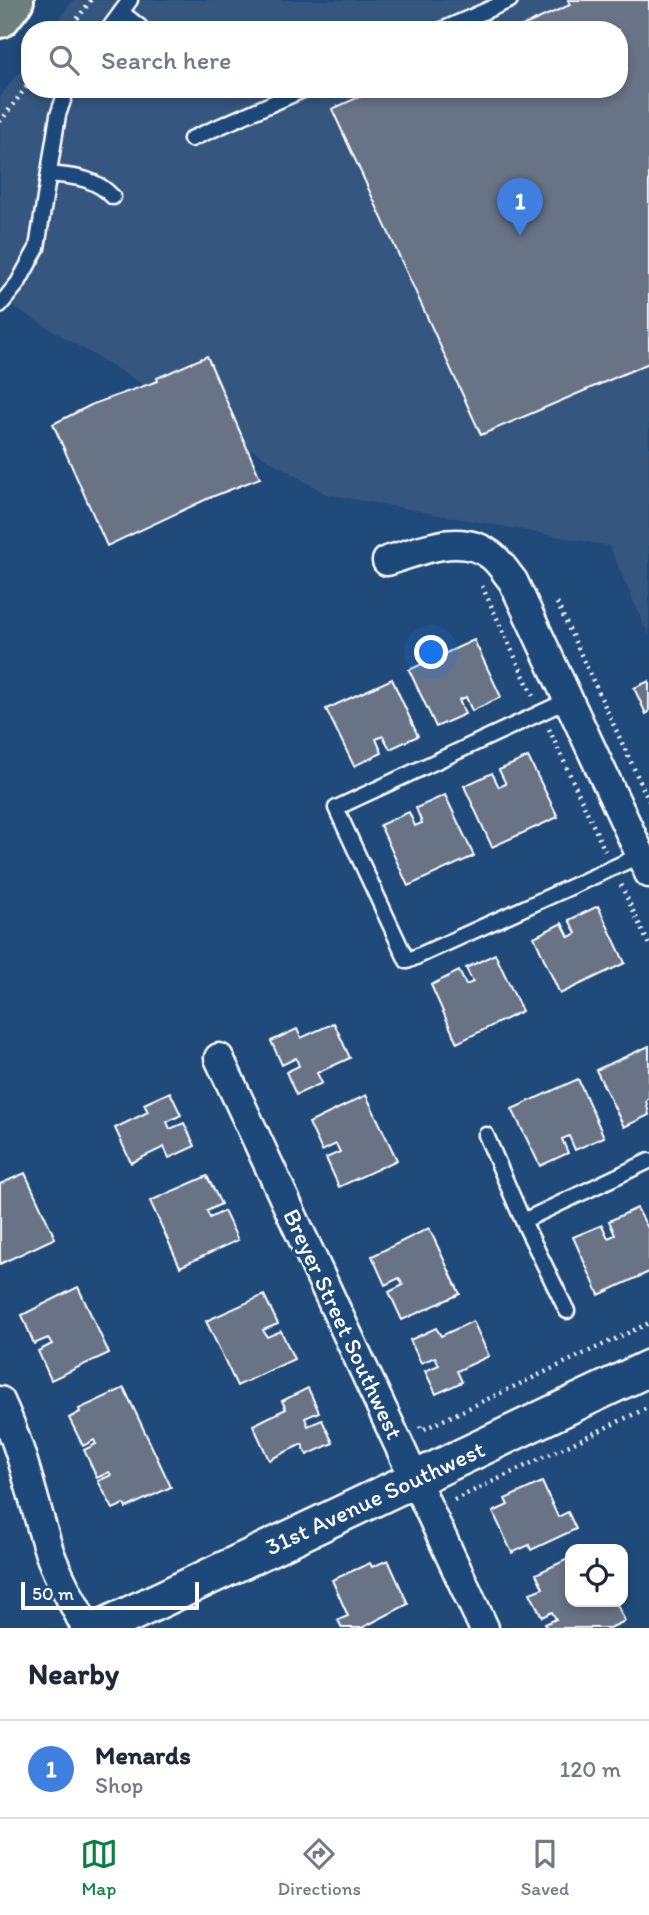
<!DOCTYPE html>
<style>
:root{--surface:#fff;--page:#f2f2f3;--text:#1f2937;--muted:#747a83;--line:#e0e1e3;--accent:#0b8043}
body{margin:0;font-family:Itim,sans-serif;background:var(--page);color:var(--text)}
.controls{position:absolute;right:21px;bottom:21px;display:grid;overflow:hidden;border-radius:14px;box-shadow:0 4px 10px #0003}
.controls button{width:63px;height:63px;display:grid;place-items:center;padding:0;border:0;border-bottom:2px solid var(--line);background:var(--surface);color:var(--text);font:35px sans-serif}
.scale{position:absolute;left:21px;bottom:18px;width:178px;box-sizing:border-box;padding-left:7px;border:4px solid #fff;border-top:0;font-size:19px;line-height:24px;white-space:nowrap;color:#fff;-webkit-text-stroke:5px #1f4a7a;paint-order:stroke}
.you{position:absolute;left:432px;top:653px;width:24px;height:24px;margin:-18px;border:5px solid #fff;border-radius:50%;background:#1a73e8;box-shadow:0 0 0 10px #1a73e833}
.badge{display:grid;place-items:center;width:46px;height:46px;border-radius:50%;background:var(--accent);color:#fff;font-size:23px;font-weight:700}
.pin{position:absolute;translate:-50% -58px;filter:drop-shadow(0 2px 4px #0008)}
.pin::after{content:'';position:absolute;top:37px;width:24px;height:21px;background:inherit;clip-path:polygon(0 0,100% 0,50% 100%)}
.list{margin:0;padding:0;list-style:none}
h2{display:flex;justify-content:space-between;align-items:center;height:91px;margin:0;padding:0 28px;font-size:30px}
h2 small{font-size:23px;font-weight:400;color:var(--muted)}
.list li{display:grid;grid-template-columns:46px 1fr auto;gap:21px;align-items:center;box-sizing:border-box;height:98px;padding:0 28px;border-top:2px solid var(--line)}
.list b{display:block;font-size:26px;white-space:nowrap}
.list p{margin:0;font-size:23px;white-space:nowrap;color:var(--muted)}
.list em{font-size:23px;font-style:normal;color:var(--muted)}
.icon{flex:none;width:38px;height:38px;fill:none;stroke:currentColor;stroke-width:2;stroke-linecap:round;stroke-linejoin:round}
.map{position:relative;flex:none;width:649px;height:1628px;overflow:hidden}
.search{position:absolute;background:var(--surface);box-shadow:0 4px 10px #0003;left:21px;right:21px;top:21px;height:77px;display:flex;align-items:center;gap:18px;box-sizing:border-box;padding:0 24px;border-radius:28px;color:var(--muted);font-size:26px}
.sheet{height:189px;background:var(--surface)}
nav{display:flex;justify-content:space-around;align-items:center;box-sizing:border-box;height:98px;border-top:2px solid var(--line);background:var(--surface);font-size:19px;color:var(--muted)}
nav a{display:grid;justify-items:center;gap:4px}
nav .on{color:var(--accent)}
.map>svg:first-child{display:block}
.built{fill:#35567e}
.building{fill:#677386;stroke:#fff;stroke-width:2}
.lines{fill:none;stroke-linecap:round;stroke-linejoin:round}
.service-casing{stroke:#fff;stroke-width:19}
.minor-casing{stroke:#fff;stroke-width:33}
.tertiary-casing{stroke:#fff;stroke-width:40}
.primary-casing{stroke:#fff;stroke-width:44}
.path{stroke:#fff;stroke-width:4.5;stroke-dasharray:2 5;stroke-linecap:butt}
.service{stroke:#1f4a7a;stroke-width:14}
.minor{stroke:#1f4a7a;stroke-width:28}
.tertiary{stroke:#1f4a7a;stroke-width:35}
.primary{stroke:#6c7f7c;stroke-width:38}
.labels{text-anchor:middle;stroke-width:6;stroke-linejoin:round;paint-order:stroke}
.street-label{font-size:24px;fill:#fff;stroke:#1f4a7a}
</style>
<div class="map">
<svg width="649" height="1628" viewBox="0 0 649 1628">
<rect width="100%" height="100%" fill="#1f4a7a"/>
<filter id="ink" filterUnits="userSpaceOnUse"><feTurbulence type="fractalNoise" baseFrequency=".0143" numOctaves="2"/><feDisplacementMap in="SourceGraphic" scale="14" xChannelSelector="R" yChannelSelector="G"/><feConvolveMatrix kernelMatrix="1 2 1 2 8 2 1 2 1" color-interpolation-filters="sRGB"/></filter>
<g filter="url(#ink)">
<path class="built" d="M73,0H649V636L609,546L326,494L0,299V97L30,58V89H619V30H51Z"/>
<path class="building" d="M568,0H649V363L481,435L332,109L377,89H619V30H513L570,5Z
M207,356L260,478L209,498L107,546L53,424L93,404L158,381L157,378Z
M474,640L501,697L472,711L466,697L459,700L465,714L436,727L409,670Z
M392,679L418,736L390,749L383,736L376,739L382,753L354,766L326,709Z
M649,681V712L646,714L634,688Z
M528,757L558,817L492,847L464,786L492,773L499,787L506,784L499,770Z
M445,795L474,856L408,886L380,825L409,812L415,826L422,823L416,808Z
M598,906L625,963L560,994L534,937L562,923L569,937L576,933L569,920Z
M495,954L522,1011L457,1043L431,985L459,971L466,985L473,982L466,968Z
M334,1023L350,1058L317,1073L322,1083L296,1095L286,1072L299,1066L296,1058L282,1065L271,1041L297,1029L301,1038Z
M649,1046V1098L646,1100L649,1115L624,1127L596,1070Z
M578,1079L604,1137L575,1150L569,1136L562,1139L568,1153L540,1166L512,1109Z
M170,1092L181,1115L167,1122L170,1129L184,1123L195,1146L169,1158L164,1147L131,1163L115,1128L148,1112L144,1104Z
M366,1095L397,1160L339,1187L326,1158L340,1152L336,1144L322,1151L309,1123Z
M25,1173L55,1238L0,1264V1184Z
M207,1176L221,1204L207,1211L210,1218L224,1211L238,1240L180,1267L150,1201Z
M637,1208L649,1230V1272L599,1295L573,1237L602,1225L608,1238L615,1235L609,1221Z
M429,1228L460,1294L402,1320L389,1292L403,1285L399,1278L385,1285L372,1256Z
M78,1287L109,1353L51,1380L38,1351L52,1344L48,1338L34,1344L22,1315Z
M264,1295L278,1324L263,1330L267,1337L281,1331L294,1359L237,1386L206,1321Z
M473,1321L489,1356L457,1371L462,1382L436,1394L425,1371L439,1365L435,1357L421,1363L410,1340L436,1328L441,1336Z
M124,1388L171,1487L126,1508L124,1504L113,1509L98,1481L111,1475L109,1472L97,1478L84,1450L96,1444L94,1440L83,1446L69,1418L80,1412L79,1409Z
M308,1388L319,1412L305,1418L308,1426L322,1420L333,1443L307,1455L302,1444L269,1460L253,1425L286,1409L282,1401Z
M542,1482L558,1517L568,1512L576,1529L531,1550L529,1545L512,1553L493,1512L508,1505L505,1499Z
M570,1558V1602H616L625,1621L610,1628H547L545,1624L556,1619L552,1612L542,1617L530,1593L543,1588L536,1574Z
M388,1560L408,1604L362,1628H342L338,1620L348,1616L332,1580L370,1563L372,1567Z"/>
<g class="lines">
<g class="service-casing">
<path id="service" d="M121,12L140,27
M108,30L130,0
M442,30L510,0
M191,139L305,89
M49,174C76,177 94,177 113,197
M0,305L18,283L37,248L58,115L67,89
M568,700L336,808L407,961L641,855
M486,1135L523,1221L567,1311
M523,1221L649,1161"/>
</g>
<g class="minor-casing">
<path id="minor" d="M387,561C419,551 462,531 492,556C500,562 506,573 513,581L649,873
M219,1058L484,1628
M0,1401C22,1448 32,1496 47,1545C55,1573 73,1601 86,1628"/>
</g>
<g class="tertiary-casing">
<path id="tertiary" d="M101,1628L649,1368"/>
</g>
<g class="primary-casing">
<path id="primary" d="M0,18L14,0"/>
</g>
<path class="path" d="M69,30L91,0
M0,122L30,82
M482,586L533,696
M557,603L649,801
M549,729L605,851
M621,885L649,945
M420,1426L422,1430L649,1323
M454,1500L649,1407"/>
<use href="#service" class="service"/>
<use href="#minor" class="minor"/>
<use href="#tertiary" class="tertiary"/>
<use href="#primary" class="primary"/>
</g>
</g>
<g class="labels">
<g class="street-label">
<text transform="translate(343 1324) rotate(65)" y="8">Breyer Street Southwest</text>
<text transform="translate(375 1498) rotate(-25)" y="8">31st Avenue Southwest</text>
</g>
</g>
</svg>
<div class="controls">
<button><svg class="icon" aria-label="locate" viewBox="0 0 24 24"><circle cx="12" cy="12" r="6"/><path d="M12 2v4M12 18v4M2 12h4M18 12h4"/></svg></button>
</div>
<div class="scale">50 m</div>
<div class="you"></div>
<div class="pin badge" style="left:520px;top:236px;background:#3f7fe0">1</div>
<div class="search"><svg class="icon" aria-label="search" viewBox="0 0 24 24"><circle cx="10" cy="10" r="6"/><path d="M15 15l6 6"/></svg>Search here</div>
</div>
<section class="sheet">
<h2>Nearby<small></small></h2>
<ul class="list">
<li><span class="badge" style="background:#3f7fe0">1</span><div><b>Menards</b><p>Shop</p></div><em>120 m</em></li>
</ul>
</section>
<nav>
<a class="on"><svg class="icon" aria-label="map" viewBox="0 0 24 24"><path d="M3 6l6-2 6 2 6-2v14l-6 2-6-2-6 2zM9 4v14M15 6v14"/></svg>Map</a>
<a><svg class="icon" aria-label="directions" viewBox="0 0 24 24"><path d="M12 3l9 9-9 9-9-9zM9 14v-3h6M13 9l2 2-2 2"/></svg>Directions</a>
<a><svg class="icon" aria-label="saved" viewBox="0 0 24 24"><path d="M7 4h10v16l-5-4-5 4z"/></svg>Saved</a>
</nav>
